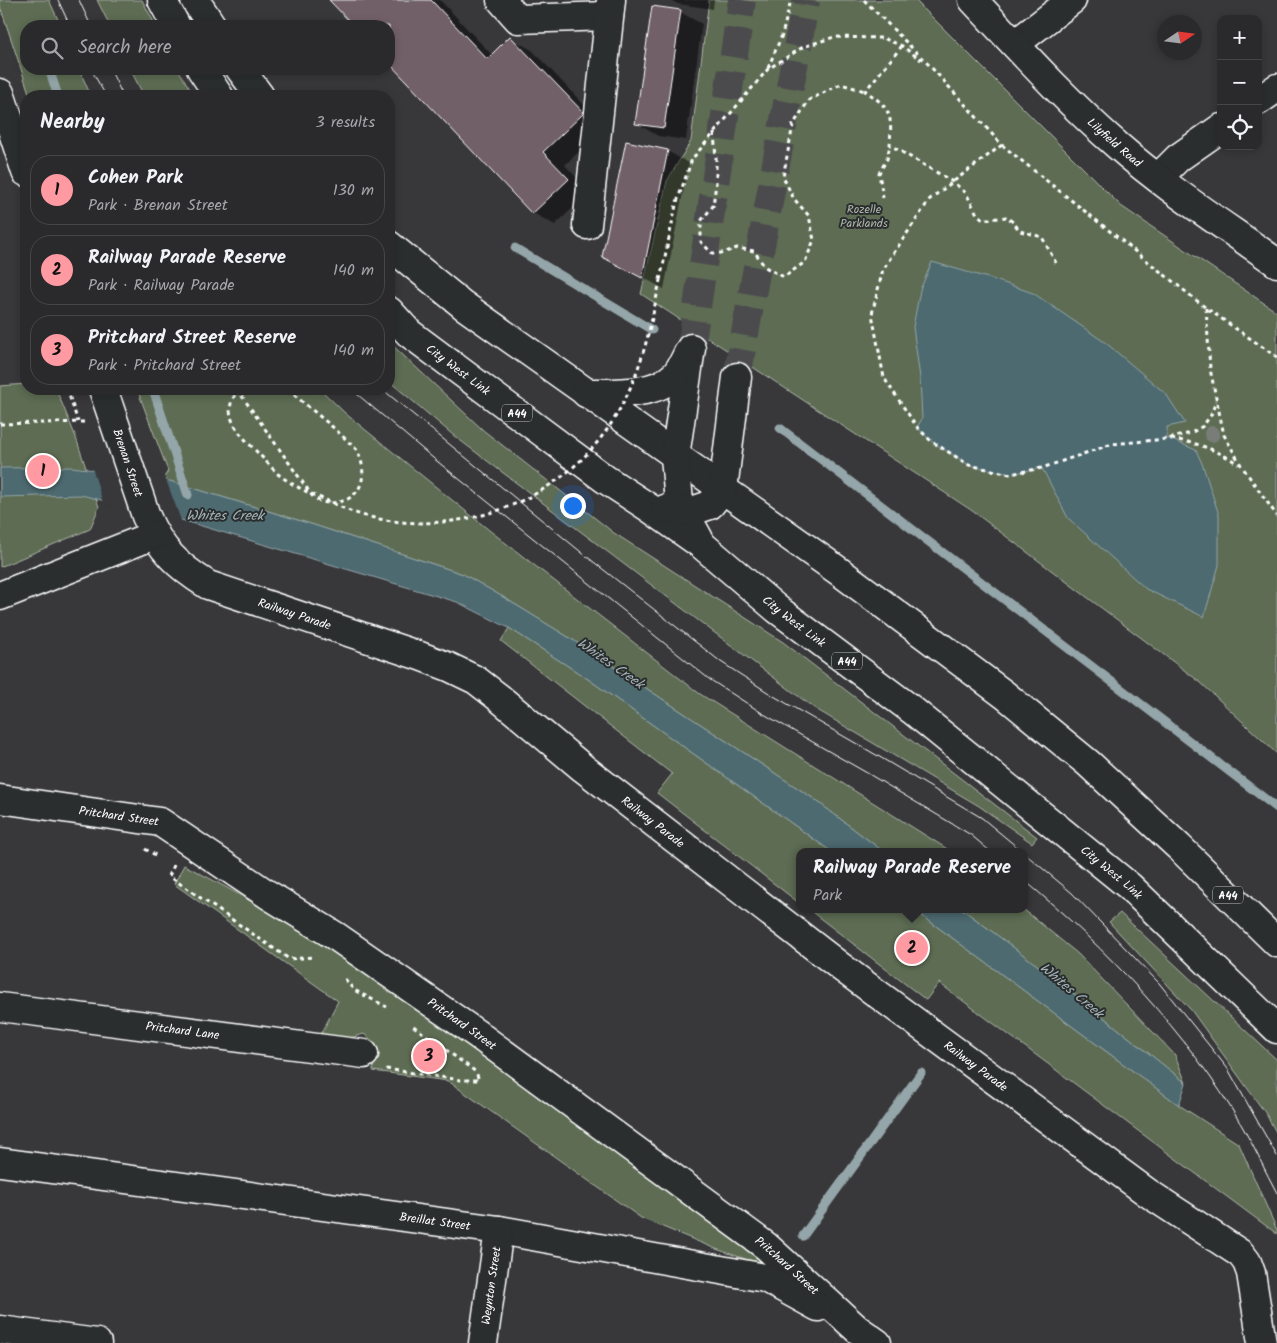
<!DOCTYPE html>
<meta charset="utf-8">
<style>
:root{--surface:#2a292c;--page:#323134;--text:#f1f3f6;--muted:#a5a6a9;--line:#464548;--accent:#ff9aa2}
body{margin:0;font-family:Kalam,sans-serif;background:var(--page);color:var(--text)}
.controls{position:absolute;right:15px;top:15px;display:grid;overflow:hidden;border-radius:10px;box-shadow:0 2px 8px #0003}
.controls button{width:45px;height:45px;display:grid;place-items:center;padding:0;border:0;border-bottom:1px solid var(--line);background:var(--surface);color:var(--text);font:25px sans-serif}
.compass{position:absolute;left:1157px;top:15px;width:45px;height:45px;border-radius:50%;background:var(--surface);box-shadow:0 2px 8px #0003;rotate:77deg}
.you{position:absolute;left:572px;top:505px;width:18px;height:18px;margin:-12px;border:4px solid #fff;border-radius:50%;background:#1a73e8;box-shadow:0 0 0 8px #1a73e833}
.badge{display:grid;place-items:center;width:32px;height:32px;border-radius:50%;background:var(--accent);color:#111;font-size:16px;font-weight:700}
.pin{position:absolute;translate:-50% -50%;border:2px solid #fff;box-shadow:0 1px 5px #0006}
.popup{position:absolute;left:796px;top:848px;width:232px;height:65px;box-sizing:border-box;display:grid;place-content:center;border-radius:10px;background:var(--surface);filter:drop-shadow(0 1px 4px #0005);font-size:16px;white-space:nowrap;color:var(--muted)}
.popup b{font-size:19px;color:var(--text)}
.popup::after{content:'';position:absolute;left:50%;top:100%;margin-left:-10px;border:10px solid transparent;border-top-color:var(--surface)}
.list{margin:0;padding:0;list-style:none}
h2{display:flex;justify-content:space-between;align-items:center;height:65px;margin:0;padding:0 20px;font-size:21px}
h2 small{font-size:16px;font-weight:400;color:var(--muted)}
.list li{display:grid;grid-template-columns:32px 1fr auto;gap:15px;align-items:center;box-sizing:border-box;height:70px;margin:0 10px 10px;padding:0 10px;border:1px solid var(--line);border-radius:20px}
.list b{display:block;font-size:19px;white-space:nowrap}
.list p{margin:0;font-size:16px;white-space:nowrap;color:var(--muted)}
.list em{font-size:16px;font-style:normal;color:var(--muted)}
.icon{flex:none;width:28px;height:28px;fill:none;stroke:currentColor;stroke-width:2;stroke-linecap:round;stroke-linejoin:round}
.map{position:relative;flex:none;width:1277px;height:1343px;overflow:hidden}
.search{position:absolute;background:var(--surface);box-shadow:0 2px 8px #0003;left:20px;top:20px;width:375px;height:55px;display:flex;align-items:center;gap:12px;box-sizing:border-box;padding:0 18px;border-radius:20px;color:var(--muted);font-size:19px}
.panel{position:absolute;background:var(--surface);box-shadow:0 2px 8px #0003;left:20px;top:90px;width:375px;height:305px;border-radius:20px}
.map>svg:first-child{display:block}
.green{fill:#5d6c53;stroke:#aeb6a9}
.water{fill:#4d6a70;stroke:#94a6a9}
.pier{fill:#38373a}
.shadow{fill:#0007}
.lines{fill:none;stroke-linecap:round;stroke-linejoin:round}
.stream{stroke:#94a6a9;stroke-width:9}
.building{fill:#726068;stroke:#fff}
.highway-tunnel{stroke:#4c4b4e;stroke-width:28;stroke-dasharray:28 14;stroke-linecap:butt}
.minor-casing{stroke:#fff;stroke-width:31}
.major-casing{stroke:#fff;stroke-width:31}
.highway-casing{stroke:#fff;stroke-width:31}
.path{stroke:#fff;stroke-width:3;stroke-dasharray:4 4;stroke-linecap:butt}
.minor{stroke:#2a2d2e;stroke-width:28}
.major{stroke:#2a2d2e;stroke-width:28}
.highway{stroke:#2a2d2e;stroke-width:28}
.tram{stroke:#fff;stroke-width:1}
.path-bridge{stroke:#fff;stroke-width:3;stroke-dasharray:4 4;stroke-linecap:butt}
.tree{fill:#797d77}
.labels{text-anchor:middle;stroke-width:4;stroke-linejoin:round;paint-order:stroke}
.shield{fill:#2a2d2e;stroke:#bfc0c0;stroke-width:1}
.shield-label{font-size:11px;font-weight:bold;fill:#fff}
.street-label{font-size:12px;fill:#fff;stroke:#2a2d2e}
.park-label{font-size:12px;fill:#aeb6a9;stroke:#2a2d2e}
.water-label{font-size:14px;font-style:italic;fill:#a6b4b8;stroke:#2a2d2e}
</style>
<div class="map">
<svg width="1277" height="1343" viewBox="0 0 1277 1343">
<rect width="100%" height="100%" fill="#38373a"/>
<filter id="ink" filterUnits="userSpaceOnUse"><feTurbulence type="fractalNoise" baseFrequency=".02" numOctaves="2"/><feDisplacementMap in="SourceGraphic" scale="10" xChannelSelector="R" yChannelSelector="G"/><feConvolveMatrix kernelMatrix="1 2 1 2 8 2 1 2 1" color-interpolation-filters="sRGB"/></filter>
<g filter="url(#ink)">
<path class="green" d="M0,0H49L61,26H26V69H79L91,96H30L0,6Z
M97,0H142L156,26H110Z
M709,0H915L1121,206L1277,312V754L1200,682L971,510L641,294L667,181L691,141Z
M130,69H178L194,96H144Z
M389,342L483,430L614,533L783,642L1037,837L1032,843L979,806L814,708L453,435L389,381Z
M26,384V389H56L75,435L99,507L90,529L0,567V386Z
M137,389H320L346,414L489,530L700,694L952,852H884L814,799L573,640L503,597L463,574L314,525L163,479L168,471Z
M509,628L588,679L832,852H800L799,903L657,793L672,774L501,641Z
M184,865C316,932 436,1021 555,1108C629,1163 704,1216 778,1270L716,1249L641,1218L448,1081L373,1071L375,1043L364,1034L342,1040L319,1038L338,1001L174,884Z
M808,909H913L1179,1105L1239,1144L1277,1230V1234L939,983L926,1000Z
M962,909H1023L1078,954L1175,1055L1186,1083L1053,977Z
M1120,913L1277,1060V1134L1266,1114L1191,1010L1109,922Z"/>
<path class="water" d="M932,262L995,280L1033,293L1106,343L1166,394L1185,423L1167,427V438L1196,450L1203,466L1219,515V565L1204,617L1146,589L1101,548L1068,518L1042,468L1010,474L969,465L931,441L917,427L922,419L920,378L913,327L920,290Z
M72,467L163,479L314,525L463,574L503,597L573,640L814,799L884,852H832L588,679L509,628L457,602L178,519L81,495L0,497V468Z
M913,909H962L1053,977L1186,1083L1179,1105Z"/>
<path class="pier" d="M92,467L165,477L182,523L103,503Z"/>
<path class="shadow" d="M331,0H440L492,55L510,38L532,50L605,127L565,165L590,192L555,225L533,213L389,61V26H356Z
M670,0H714L713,9L678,4Z
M680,12L702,24L686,140L658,136L636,123Z
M667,151L689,163L664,289L624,267Z"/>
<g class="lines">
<path class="stream" d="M49,69L58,96
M515,248L652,330
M153,389L188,495
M780,428L1277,808
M803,1236L921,1073"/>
</g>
<path class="building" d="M329,0H431L487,59L510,36L584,113L543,152L569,179L532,214L389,63V26H354Z
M652,6L681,10L664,128L635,124Z
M626,141L668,150L642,278L602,257Z"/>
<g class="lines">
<path class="highway-tunnel" d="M691,348L742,0
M737,377L806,0"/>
<g class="minor-casing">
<g id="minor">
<path d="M501,0L518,19L609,16"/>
<path d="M1015,44L1072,0"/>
<path d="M0,93L26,172"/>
<path d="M1258,101L1277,88"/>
<path d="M1158,178L1178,158L1221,128"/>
<path d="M587,225L611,0"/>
<path id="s1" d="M103,389L146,516C160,549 177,566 208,585L420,656L449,667L476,680L498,697L583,768L841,967L1148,1193L1241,1254L1247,1262L1251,1273L1262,1343"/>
<path d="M0,596L154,535"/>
<path id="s2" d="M0,799L160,822L267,894L337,937L477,1034L766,1246L857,1329L877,1343"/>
<path id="s3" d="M0,1007L364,1054"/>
<path id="s4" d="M0,1162L499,1230L765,1278L818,1307"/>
<path d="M0,1330L97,1343"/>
<path id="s5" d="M483,1343L499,1230"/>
</g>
</g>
<g class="major-casing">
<g id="major">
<path id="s6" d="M973,0C1020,50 1066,101 1118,146C1167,189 1224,225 1277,263"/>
</g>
</g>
<g class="highway-casing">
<g id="highway">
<path d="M162,0L176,26"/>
<path d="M195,0L212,26"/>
<path d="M201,69L219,96"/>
<path d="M240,69L260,96"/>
<path d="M389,245L463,305L840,572L1005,695L1088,763L1179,847L1277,943"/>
<path id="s7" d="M389,311L409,333L605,479L651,509L702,545L777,609L912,710L1129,886L1277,1029"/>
<path d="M691,348L675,456L679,503L699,539"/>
<path d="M586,393C612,393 655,396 675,375C681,369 685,359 689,351"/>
<path d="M665,509L692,511L710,505L723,489L737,377"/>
</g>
</g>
<path class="path" d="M864,0L930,66L1002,145L1206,308L1277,357
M902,46L865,91C891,108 892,114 890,145L953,182L966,193L977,214L983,219H991L1006,217L1013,222L1020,231L1042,237L1056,263
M768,68L782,35L791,0
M714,133L716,158V183L713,206L701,221V242L712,253H723L737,248L754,251L765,267L784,277L805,262L814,240L809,216L794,199L783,177L793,125L809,100L841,84L865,91
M1002,145L930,199L883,269L872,314L884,378L917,427L931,441L969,465L1010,474L1042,468L1112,444L1167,439L1191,433L1203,426L1211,415L1216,401
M883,198L879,173L887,159L890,145
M660,280L676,205L692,159L768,69L803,47L834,37L883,38L902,46L921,60
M1206,308L1210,369L1224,435L1241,465L1277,516
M67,389L78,422
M237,389L313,497C321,503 328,504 338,502C364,498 368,471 357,450L335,429L287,389
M0,424L84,422
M1171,439C1199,443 1214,449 1239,464
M145,849L157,856
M174,865L169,876L289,959L314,957
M345,979L354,990L387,1007
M386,1069L461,1080H479L476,1072L412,1025"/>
<use href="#minor" class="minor"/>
<use href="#major" class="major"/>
<use href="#highway" class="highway"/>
<path class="tram" d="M58,0L70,26
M79,0L91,26
M91,69L106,96
M110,69L123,96
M351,389L433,458L709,679L762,713L867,773L971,835L991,852
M382,389L581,552L721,662L772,695L878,756L982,818L1023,852
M1024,853L1072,893L1159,983L1228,1069L1277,1156
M1024,880C1106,948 1188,1034 1242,1126C1255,1148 1265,1171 1277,1193"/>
<path class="path-bridge" d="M240,389C217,413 239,433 257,452C264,459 271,467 278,474C293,486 311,494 328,501C342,508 358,515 374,518C466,537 564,500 614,419C641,375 650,330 660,280"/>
</g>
<circle class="tree" cx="1212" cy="434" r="8"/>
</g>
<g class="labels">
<g class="shield">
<rect x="502" y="404.5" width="30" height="17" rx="4"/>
<rect x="832" y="652.5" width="30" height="17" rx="4"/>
<rect x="1213" y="886.5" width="30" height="17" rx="4"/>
</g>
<g class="shield-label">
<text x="517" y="417">A44</text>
<text x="847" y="665">A44</text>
<text x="1228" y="899">A44</text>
</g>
<g class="street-label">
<text dy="4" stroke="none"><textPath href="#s6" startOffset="201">Lilyfield Road</textPath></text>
<text dy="4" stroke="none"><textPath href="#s7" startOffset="91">City West Link</textPath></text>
<text dy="4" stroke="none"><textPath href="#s1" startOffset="78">Brenan Street</textPath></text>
<text dy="4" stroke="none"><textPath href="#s1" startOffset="320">Railway Parade</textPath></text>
<text dy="4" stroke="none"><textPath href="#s7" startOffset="511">City West Link</textPath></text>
<text dy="4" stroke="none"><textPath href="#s2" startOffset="120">Pritchard Street</textPath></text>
<text dy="4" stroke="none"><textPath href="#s1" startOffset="740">Railway Parade</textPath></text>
<text dy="4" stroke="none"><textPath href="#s7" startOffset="916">City West Link</textPath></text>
<text dy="4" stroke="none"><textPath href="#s2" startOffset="525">Pritchard Street</textPath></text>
<text dy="4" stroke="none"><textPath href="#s3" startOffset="184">Pritchard Lane</textPath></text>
<text dy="4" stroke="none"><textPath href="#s1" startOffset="1145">Railway Parade</textPath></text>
<text dy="4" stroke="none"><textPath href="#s4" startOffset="439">Breillat Street</textPath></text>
<text dy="4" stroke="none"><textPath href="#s2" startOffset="930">Pritchard Street</textPath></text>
<text dy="4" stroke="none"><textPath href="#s5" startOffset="58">Weynton Street</textPath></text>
</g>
<g class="park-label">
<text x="864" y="213">Rozelle<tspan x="864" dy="14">Parklands</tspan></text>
</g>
<g class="water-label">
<text x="225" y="520">Whites Creek</text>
<text transform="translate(611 663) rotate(35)" y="5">Whites Creek</text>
<text transform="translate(1072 990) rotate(40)" y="5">Whites Creek</text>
</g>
</g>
</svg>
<div class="controls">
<button>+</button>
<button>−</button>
<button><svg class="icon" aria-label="locate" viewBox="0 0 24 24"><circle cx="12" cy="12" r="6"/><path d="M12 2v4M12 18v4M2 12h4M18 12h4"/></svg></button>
</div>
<svg class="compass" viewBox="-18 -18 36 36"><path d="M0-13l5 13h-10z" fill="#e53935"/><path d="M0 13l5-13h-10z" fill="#a5a6a9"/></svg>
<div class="you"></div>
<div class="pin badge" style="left:43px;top:471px">1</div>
<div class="pin badge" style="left:912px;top:948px">2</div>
<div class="popup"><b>Railway Parade Reserve</b>Park</div>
<div class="pin badge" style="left:429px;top:1056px">3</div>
<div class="search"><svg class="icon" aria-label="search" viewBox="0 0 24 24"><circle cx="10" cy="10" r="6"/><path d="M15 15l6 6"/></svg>Search here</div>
<section class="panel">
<h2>Nearby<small>3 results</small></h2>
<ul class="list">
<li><span class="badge">1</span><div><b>Cohen Park</b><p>Park · Brenan Street</p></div><em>130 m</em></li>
<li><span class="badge">2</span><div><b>Railway Parade Reserve</b><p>Park · Railway Parade</p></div><em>140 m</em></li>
<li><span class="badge">3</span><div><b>Pritchard Street Reserve</b><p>Park · Pritchard Street</p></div><em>140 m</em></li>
</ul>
</section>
</div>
